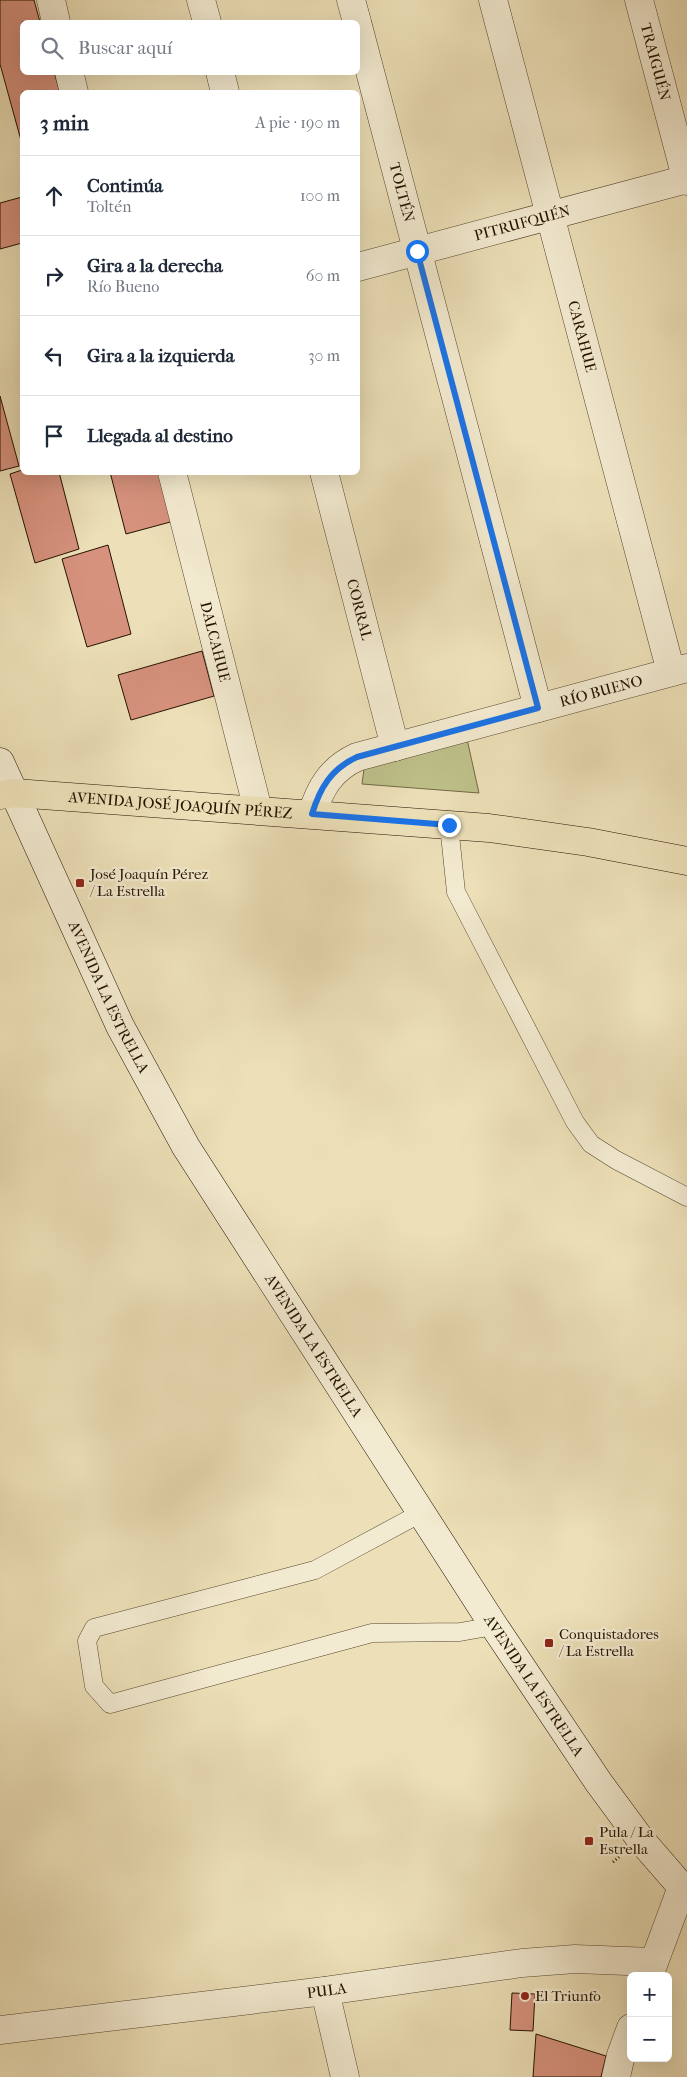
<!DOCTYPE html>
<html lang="es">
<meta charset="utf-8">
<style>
:root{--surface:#fff;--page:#f6f6f7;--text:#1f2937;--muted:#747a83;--line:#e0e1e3}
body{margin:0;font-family:"IM FELL French Canon",serif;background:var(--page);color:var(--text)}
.controls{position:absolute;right:15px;bottom:15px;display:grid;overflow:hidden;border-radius:8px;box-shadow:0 5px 20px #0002}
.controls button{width:45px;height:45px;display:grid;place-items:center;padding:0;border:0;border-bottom:1px solid var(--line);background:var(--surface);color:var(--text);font:25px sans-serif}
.stop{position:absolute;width:15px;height:15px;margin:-11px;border:4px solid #1a73e8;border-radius:50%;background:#fff}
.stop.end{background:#1a73e8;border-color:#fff;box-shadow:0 1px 5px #0008}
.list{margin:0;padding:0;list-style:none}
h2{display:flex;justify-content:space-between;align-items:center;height:65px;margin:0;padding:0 20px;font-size:21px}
h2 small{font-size:16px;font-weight:400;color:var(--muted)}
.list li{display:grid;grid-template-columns:32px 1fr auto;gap:15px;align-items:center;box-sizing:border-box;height:80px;padding:0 20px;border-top:1px solid var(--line)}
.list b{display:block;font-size:19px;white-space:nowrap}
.list p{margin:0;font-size:16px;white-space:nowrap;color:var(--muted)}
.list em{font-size:16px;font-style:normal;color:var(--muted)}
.icon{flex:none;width:28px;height:28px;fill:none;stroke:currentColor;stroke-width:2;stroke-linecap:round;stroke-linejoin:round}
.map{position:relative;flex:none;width:687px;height:2077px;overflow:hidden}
.search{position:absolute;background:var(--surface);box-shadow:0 5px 20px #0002;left:20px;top:20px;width:340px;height:55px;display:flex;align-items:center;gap:12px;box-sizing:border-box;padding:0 18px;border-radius:8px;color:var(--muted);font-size:19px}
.panel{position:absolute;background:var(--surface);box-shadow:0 5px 20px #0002;left:20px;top:90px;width:340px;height:385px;border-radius:8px}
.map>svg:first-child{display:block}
.green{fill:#bec18a;stroke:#716945}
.building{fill:#d7927e;stroke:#241100}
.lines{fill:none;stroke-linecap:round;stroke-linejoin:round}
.service-casing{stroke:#56452e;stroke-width:19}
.minor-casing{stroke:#56452e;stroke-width:29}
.tertiary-casing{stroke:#56452e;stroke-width:29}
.secondary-casing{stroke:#241100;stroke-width:29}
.primary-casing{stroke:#241100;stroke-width:29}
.path{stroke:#241100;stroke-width:3;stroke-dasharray:1 2.5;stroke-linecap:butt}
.service{stroke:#f3ebd1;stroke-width:18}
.minor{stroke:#f3ebd1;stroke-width:28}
.tertiary{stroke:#f3ebd1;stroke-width:28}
.secondary{stroke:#f3ebd1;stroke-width:28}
.primary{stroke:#ede0b8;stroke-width:28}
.route{stroke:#1a73e8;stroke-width:6}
.poi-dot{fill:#8f2418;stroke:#f3ebd1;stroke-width:2}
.labels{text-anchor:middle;stroke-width:4.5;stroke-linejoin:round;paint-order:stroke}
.street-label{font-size:15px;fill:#241100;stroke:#f3ebd1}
.poi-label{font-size:15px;fill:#241100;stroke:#f3ebd1;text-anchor:start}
</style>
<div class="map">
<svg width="687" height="2077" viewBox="0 0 687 2077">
<rect width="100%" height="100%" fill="#ede0b8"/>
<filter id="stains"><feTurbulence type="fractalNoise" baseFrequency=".004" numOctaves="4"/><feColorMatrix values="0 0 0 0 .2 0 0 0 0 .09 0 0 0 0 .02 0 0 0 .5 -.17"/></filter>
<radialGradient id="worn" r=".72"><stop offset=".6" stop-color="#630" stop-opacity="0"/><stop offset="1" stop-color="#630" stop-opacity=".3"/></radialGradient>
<path class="green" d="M467,739L479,793L362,784L364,769Z"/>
<path class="building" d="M0,0H34L40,22H22V72H54L60,92H22V144L0,64Z
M22,197V243L0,249V203Z
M0,396L19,466L0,471Z
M22,470V472H59L79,549L35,563L10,474Z
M110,472H161L174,521L126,534Z
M108,545L131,634L87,647L62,559Z
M202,651L214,696L131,720L118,675Z
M512,1993L535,1994L533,2031L510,2030Z
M536,2034L606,2056L601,2077H533Z"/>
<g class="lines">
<g class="service-casing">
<path id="service" d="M449,825L456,892L575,1122L591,1144L616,1160L687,1197
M421,1513L315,1570L94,1628L87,1641L94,1686L110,1704L372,1633L460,1632L494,1626"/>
</g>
<g class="minor-casing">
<g id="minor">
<path d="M51,0L56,22"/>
<path d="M201,0L207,22"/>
<path d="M351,0L357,22"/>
<path id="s1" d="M493,0L671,672"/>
<path id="s2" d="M639,0L687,181"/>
<path id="s3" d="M358,26L538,708"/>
<path d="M69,72L74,92"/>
<path d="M220,72L225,92"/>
<path id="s4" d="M358,267L687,179"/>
<path id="s5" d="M172,472L258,810"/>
<path id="s6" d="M324,472L395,747"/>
<path id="s7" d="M312,814C320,788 331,769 357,757L687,668"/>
<path d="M325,1991L345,2077"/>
<path id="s8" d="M0,2030L325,1991L522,1963L575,1959L653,1962"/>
</g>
</g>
<g class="tertiary-casing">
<path id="tertiary" d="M649,1976L682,1887
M616,2077L621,2055L631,2028"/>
</g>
<g class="secondary-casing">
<g id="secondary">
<path id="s9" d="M0,762L120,1026L186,1147L494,1626L599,1783L641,1840L687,1893"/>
</g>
</g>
<g class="primary-casing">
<g id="primary">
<path id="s10" d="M0,795L15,793L489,828L588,842L687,861"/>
</g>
</g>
<path class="path" d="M613,1862L619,1857"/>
<use href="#service" class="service"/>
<use href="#minor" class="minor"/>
<use href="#tertiary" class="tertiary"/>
<use href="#secondary" class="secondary"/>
<use href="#primary" class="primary"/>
</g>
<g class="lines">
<path class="route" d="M417,251L538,708L357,757C331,769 320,788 312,814L449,825"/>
</g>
<g class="poi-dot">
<rect x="75" y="878" width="10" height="10" rx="2.5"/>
<rect x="544" y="1638" width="10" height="10" rx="2.5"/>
<rect x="584" y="1836" width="10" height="10" rx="2.5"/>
<circle cx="525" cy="1996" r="5"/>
</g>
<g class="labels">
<g class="street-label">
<text dy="5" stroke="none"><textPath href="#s2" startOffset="64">TRAIGUÉN</textPath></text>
<text dy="5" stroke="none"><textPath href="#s3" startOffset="172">TOLTÉN</textPath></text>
<text dy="5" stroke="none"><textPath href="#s4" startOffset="170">PITRUFQUÉN</textPath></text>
<text dy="5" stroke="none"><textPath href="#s1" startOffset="348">CARAHUE</textPath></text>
<text dy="5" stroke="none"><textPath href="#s6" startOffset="142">CORRAL</textPath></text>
<text dy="5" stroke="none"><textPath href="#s5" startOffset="175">DALCAHUE</textPath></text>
<text dy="5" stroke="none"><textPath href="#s7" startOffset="328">RÍO BUENO</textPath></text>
<text dy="5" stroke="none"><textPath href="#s10" startOffset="181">AVENIDA JOSÉ JOAQUÍN PÉREZ</textPath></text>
<text dy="5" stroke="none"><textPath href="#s9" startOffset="259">AVENIDA LA ESTRELLA</textPath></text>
<text dy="5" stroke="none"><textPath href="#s9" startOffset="664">AVENIDA LA ESTRELLA</textPath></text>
<text dy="5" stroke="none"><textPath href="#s9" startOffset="1069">AVENIDA LA ESTRELLA</textPath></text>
<text dy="5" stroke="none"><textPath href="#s8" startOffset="329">PULA</textPath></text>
</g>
<g class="poi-label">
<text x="90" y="879">José Joaquín Pérez<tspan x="90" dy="17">/ La Estrella</tspan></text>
<text x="559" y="1639">Conquistadores<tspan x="559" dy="17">/ La Estrella</tspan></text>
<text x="599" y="1837">Pula / La<tspan x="599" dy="17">Estrella</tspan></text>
<text x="535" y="2001">El Triunfo</text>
</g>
</g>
<rect width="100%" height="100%" filter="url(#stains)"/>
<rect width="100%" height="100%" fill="url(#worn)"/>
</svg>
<div class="controls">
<button>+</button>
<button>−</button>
</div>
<div class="stop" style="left:417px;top:251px"></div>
<div class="stop end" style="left:449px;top:825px"></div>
<div class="search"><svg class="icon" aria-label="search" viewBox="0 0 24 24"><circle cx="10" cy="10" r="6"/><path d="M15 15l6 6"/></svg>Buscar aquí</div>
<section class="panel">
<h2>3 min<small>A pie · 190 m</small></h2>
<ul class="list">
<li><svg class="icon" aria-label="ahead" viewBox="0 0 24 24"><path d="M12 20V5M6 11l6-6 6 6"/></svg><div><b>Continúa</b><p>Toltén</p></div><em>100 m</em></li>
<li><svg class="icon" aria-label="right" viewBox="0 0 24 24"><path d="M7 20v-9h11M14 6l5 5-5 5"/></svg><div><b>Gira a la derecha</b><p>Río Bueno</p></div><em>60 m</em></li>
<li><svg class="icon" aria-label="left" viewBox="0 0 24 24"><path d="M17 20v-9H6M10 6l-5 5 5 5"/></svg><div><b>Gira a la izquierda</b></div><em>30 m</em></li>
<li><svg class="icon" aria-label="arrive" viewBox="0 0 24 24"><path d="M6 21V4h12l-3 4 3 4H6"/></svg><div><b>Llegada al destino</b></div></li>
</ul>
</section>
</div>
